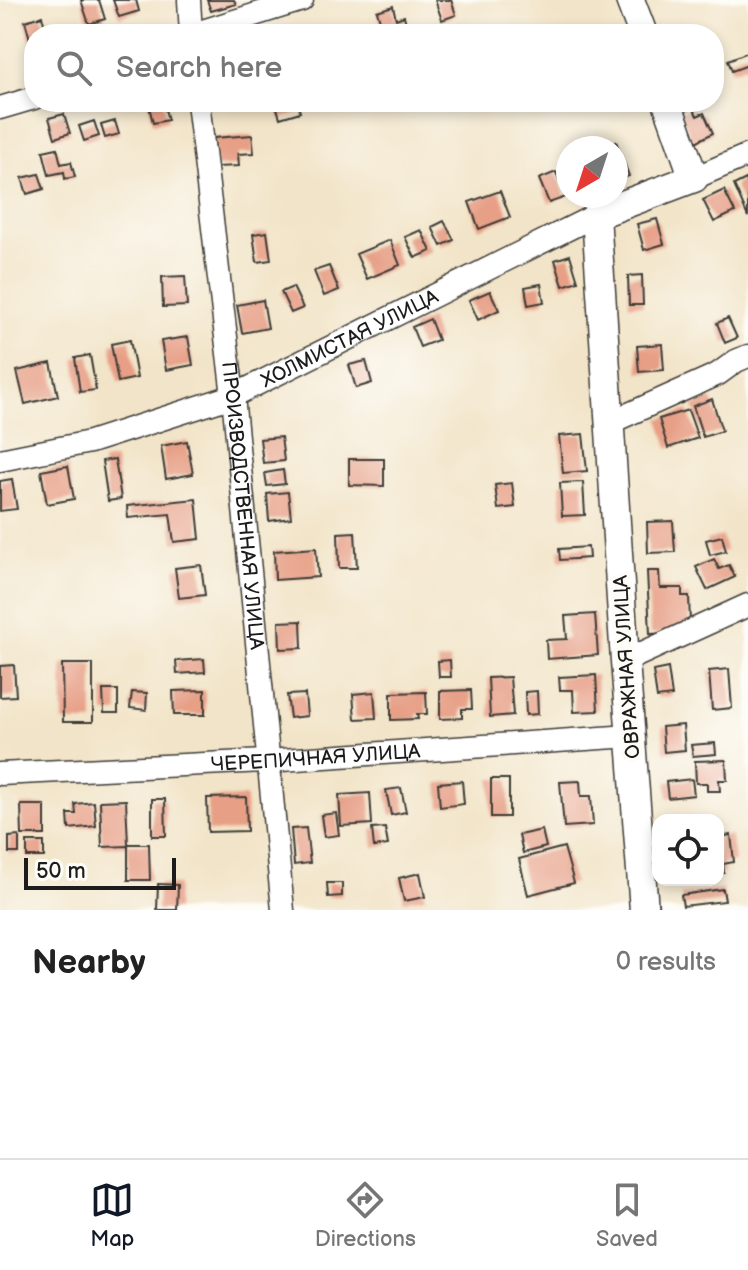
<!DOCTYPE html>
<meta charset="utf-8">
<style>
:root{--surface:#fff;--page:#f6f6f6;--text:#222;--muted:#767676;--line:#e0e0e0;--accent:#111827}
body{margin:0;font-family:"Balsamiq Sans",sans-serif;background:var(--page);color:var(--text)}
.controls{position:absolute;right:24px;bottom:24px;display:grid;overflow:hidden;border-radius:16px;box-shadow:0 4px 12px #0003}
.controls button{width:72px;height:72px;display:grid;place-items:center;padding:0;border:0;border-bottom:2px solid var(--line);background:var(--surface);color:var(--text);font:40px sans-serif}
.compass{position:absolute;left:556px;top:136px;width:72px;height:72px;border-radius:50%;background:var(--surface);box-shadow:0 4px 12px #0003;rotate:219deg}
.scale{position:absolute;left:24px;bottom:20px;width:152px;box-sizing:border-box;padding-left:8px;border:4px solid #1c1c1c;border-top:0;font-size:22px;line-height:28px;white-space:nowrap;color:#1c1c1c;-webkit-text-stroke:6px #fdfcf7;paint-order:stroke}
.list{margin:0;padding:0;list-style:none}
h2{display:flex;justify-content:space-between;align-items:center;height:104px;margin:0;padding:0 32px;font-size:34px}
h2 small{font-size:26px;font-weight:400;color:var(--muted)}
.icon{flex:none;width:44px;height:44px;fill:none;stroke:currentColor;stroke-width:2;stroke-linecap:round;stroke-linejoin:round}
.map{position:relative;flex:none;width:748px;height:910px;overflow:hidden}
.search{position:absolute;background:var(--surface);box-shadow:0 4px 12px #0003;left:24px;right:24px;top:24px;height:88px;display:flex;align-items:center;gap:20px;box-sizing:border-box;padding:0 28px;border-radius:32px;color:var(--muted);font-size:30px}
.sheet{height:248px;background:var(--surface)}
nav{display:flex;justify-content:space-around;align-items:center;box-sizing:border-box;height:112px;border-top:2px solid var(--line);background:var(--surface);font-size:22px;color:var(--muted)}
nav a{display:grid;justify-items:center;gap:4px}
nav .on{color:var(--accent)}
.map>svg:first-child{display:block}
.building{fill:#e79f86}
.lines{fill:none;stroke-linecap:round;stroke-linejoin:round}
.minor-casing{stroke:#3c3a36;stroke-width:25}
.tertiary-casing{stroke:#3c3a36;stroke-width:31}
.minor{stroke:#fff;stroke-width:22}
.tertiary{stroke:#fff;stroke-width:28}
.labels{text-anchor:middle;stroke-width:8;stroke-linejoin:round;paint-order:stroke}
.street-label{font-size:20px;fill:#1c1c1c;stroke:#fdfcf7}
</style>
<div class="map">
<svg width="748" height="910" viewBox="0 0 748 910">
<rect width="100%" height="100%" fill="#fdfcf7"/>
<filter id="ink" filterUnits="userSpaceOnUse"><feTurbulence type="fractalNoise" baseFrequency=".0125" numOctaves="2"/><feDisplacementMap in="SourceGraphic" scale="16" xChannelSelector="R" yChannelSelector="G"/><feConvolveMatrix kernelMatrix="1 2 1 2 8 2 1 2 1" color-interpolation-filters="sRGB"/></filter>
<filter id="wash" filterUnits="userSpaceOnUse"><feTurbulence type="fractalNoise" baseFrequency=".006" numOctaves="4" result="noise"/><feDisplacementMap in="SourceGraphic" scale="32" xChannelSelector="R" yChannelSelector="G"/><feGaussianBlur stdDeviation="1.8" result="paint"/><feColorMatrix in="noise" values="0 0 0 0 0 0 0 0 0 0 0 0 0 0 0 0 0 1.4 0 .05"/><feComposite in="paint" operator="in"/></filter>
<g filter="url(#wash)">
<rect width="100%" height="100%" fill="#f2e4c8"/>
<g id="blocks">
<path class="building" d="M81,0H99L105,19L89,24Z
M113,0H136L139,11L119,17Z
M207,0H234L236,4L211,11Z
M435,0H451L456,15L442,20Z
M393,6L396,19L404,16L408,30L395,34H384L377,11Z
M42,16L47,34H34L33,50L25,21Z
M748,52V65L732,71L728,60Z
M148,102H163L168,120L153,123Z
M275,102H297L300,112L280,118Z
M693,107L697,116L704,113L713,133L694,143L680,113Z
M64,114L70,133L55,138L49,118Z
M94,121L99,136L84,141L79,126Z
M115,121L119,134L105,138L101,125Z
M252,135L254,153L238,154L239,166L216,167L214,138Z
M616,141L629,176L616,181V148H604L616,143Z
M57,148L61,164L71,162L75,177L65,179L64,172L49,175L43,151Z
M556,172L566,197L549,203L539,179Z
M39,174L44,189L27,194L22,178Z
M746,179L748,184V217L734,185Z
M724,190L735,212L714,222L703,200Z
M500,191L510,217L479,229L469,202Z
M657,219L664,244L644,250L637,224Z
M444,221L454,240L441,246L432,227Z
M421,230L431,251L415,258L405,237Z
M267,232L271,260L257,262L253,234Z
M390,240L400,265L367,279L356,254Z
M570,255L578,281L563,286L555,260Z
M329,266L339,290L324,296L314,271Z
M642,275L643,305H629L628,276Z
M185,276L187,306L163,307L162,277Z
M541,284L544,302L528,305L525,287Z
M293,287L303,308L291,313L281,292Z
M490,291L499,310L478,320L469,300Z
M263,300L268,328L242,333L237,305Z
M728,318L737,338L725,343L717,323Z
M430,319L438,340L420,347L412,327Z
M188,337L193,365L166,370L161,341Z
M130,340L137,378L118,382L111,344Z
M662,344L664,370L639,372L637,346Z
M90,355L96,390L80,392L75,358Z
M366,361L372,383L356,388L349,365Z
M51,363L58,396L25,404L17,371Z
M712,399L722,431L703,437L693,406Z
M688,410L698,438L668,448L659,419Z
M583,434L587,471L563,473L559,436Z
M281,437L284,461L263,463L260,439Z
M187,441L193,474L166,479L161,446Z
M115,459L121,499L108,501L102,461Z
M349,459H384V486L349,485Z
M68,466L74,499L47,504L41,471Z
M283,470L285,484L267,486L265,473Z
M12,479L17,509L0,511V481Z
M583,482L585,515L562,516L560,483Z
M512,483L515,507L498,509L495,485Z
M288,492L291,518L269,521L267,494Z
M196,499L200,539L174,542L170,514L128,518L127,506Z
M673,521L675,552L648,553L647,522Z
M355,532L357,568H339L338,533Z
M722,536L726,551L710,555L706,540Z
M588,547L589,558L560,560L559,549Z
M316,548L318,577L275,580L274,551Z
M714,559L719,569L729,565L735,577L707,590L696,567Z
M201,565L205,595L179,598L175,568Z
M647,571H659L660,588H682V596H689L690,623L685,632L650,634Z
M595,614L598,655L547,659L546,640L567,639L565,616Z
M301,621L302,648L280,649L279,622Z
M204,659L205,672L177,674L176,661Z
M450,660L451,677H439L438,661Z
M62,664H93V722H63Z
M14,665L16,696L0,697V666Z
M668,668L672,696L657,698L653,671Z
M729,669L732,708L712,710L709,671Z
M596,675L598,711L574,712L573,690H560L559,677Z
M510,677L513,715L490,717L488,678Z
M103,690H118V713H104Z
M205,690V715H174L173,691Z
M471,690L472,709H462V718L440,719V691Z
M537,691L538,714L526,715L525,692Z
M132,692L147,693L146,710L130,708Z
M374,692L376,718L355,719L353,694Z
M426,692L427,714H417L418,719L391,720V693Z
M305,694L307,716L290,718L287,695Z
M683,725L685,750L664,752L662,727Z
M715,743L716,754L693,756L691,745Z
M726,760L727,780H719L720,791H707V783H696L695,761Z
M491,779H509V817H491Z
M692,779L694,795L668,798L666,782Z
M462,781L464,804L440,807L438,783Z
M580,781L581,796H591L593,825L564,827L560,782Z
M401,788L406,812L391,815L386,790Z
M370,793L372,824L341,826L339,795Z
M246,797L247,831L208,832L207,798Z
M152,799H165L166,836H152Z
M126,800L128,844H149L150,880H128V846L102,847L100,801Z
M94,802L96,826L69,829L68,814H76L75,804Z
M21,805H45V835H22Z
M336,813L339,835L324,837L321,815Z
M306,828L310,863L294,865L291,829Z
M385,828L388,845L374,847L372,829Z
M542,830L546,847L523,853L519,835Z
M731,835L734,862L723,864L724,873L718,874V837Z
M19,836V853H9V837Z
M27,842H44V857H27Z
M564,847L574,883L528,895L519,859Z
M420,873L425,897L404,901L399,878Z
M327,883H342V896L328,897Z
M158,884L178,885L177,910H157Z
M723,889L725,901L683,906L681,895Z"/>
</g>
</g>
<g filter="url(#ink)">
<use href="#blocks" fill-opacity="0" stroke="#3c3a36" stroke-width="2"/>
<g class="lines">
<g class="minor-casing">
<g id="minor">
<path d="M189,0L191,34"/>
<path d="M193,34L302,0"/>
<path id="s1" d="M198,102L233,396L283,910"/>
<path d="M0,108L34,98"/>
<path d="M694,178L748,155"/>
<path d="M609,423L718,374L736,361L748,356"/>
<path id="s2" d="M0,460L90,442L233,396L596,215"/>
<path d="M625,661L748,605"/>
<path id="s3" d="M0,774L267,761L630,736"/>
</g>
</g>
<g class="tertiary-casing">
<path id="tertiary" d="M630,0L643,34
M644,910L625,661L596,215L694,178L667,102"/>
</g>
<use href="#minor" class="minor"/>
<use href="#tertiary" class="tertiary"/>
</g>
</g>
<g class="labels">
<g class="street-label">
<text dy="7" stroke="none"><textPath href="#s2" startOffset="372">ХОЛМИСТАЯ УЛИЦА</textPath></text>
<text dy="7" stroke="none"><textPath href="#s1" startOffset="406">ПРОИЗВОДСТВЕННАЯ УЛИЦА</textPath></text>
<text transform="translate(626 667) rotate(-94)" y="7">ОВРАЖНАЯ УЛИЦА</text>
<text dy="7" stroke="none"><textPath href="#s3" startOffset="316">ЧЕРЕПИЧНАЯ УЛИЦА</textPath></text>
</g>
</g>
</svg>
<div class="controls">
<button><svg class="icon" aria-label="locate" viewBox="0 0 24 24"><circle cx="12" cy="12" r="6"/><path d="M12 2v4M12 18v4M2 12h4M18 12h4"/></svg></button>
</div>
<svg class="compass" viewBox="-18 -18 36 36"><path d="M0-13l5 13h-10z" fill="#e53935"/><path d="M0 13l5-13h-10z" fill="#767676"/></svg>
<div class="scale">50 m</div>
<div class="search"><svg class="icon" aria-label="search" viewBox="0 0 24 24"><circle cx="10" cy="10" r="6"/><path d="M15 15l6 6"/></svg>Search here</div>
</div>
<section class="sheet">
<h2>Nearby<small>0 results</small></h2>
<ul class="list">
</ul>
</section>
<nav>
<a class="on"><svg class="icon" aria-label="map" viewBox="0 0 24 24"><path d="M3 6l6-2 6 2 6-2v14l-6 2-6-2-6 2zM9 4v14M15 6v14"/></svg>Map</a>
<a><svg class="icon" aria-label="directions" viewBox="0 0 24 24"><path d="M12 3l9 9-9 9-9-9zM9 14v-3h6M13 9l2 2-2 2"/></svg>Directions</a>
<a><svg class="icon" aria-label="saved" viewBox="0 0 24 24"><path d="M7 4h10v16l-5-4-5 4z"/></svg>Saved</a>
</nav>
